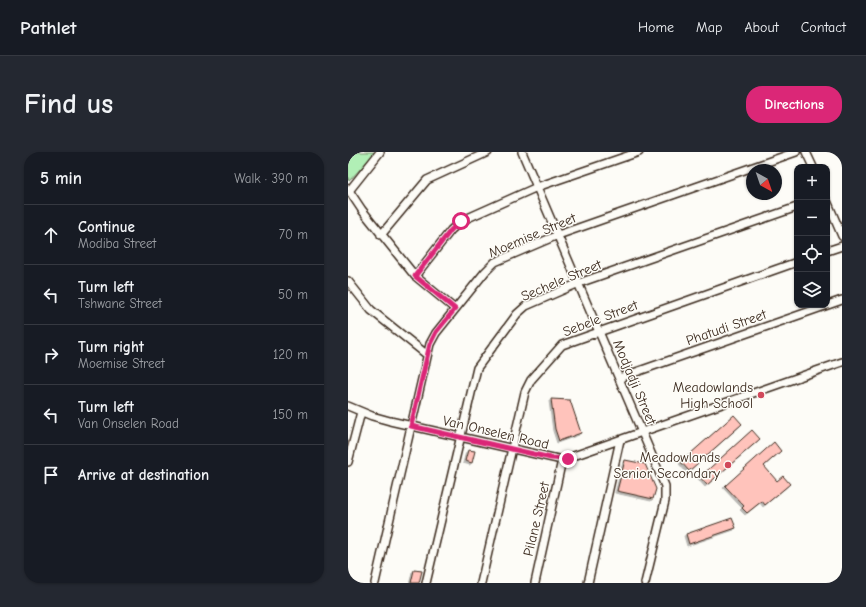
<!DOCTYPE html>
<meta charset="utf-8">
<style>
:root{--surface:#171b24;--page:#242831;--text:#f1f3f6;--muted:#9ea1a6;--line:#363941;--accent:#db2777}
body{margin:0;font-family:"Comic Neue",sans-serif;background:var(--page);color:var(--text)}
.controls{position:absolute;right:12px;top:12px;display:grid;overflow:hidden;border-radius:8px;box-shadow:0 1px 3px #0004}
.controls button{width:36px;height:36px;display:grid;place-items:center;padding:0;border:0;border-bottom:1px solid var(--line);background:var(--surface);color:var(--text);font:20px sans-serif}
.compass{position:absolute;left:398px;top:12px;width:36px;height:36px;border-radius:50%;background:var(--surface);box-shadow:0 1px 3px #0004;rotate:140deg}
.stop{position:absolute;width:12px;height:12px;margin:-9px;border:3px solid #db2777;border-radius:50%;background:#fff}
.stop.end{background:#db2777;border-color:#fff;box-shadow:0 1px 4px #0008}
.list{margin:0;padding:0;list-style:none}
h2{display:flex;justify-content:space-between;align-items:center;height:52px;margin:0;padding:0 16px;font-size:17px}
h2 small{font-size:13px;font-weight:400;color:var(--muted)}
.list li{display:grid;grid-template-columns:26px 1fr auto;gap:12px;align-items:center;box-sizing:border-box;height:60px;padding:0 16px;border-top:1px solid var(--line)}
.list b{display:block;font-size:15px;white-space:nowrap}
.list p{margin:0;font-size:13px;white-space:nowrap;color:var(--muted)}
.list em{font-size:13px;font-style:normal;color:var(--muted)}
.icon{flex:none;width:22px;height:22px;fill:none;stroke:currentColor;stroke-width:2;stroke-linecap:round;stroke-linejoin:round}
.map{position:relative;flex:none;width:494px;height:431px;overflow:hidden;border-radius:16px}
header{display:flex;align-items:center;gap:24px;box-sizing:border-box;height:56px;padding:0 20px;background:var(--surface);border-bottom:1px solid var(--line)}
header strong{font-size:19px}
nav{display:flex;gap:22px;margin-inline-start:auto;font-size:14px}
.intro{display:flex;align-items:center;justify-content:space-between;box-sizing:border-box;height:96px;padding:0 24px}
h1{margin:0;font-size:28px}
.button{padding:10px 18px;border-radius:16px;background:var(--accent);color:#fff;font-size:14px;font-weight:700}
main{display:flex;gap:24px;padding:0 24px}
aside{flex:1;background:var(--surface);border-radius:16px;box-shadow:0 1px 3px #0004}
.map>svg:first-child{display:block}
.green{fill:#b1efb6;stroke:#768c6a}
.building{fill:#ffc3bb;stroke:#3b2a1e;filter:url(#shadow)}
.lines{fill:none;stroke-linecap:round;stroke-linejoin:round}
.minor-casing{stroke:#3b2a1e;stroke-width:10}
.minor{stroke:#fdfcf7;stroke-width:7}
.route{stroke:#db2777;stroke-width:5}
.poi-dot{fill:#d1495b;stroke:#fdfcf7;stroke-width:1.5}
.labels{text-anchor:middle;stroke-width:3;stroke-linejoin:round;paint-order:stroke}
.street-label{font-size:14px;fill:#3b2a1e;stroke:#fdfcf7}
.poi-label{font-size:14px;fill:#3b2a1e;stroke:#fdfcf7;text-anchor:end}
</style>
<header>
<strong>Pathlet</strong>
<nav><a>Home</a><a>Map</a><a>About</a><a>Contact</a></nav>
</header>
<div class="intro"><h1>Find us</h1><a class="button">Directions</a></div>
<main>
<aside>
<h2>5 min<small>Walk · 390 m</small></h2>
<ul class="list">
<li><svg class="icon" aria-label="ahead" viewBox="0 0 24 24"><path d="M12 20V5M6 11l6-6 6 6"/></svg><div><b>Continue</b><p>Modiba Street</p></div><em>70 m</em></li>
<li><svg class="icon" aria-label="left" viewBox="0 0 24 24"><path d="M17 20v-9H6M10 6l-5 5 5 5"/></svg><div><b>Turn left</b><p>Tshwane Street</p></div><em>50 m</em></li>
<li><svg class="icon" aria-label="right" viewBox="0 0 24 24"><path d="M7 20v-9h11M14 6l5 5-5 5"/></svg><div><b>Turn right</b><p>Moemise Street</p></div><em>120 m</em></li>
<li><svg class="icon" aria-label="left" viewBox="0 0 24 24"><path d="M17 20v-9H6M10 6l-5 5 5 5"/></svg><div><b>Turn left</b><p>Van Onselen Road</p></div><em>150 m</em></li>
<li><svg class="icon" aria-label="arrive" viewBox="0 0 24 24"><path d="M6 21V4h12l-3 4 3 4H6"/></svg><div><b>Arrive at destination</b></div></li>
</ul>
</aside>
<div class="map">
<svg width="494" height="431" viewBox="0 0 494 431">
<defs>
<filter id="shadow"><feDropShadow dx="-2" dy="2" stdDeviation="0" flood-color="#0004"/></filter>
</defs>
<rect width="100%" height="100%" fill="#fdfcf7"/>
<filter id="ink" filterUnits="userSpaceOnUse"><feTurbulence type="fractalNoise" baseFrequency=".025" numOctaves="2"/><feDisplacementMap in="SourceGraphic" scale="8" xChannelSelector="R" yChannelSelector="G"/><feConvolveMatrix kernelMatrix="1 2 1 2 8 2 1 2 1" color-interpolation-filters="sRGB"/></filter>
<g filter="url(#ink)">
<path class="green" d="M0,0H28L1,29L0,26Z"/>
<path class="building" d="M203,247L222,248L233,281L211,289L207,277Z
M386,263L394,272L341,319L333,310Z
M404,278L412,287L359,333L352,325Z
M426,290L433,299L416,314L429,329L435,324L442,332L417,353L414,349L399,361L394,356L396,354L377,334Z
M120,298L127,299L124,311L117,309Z
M277,308L297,312L308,337L305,347L269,339Z
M384,366L388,376L341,392L338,382Z
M66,418L74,419L71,431H63Z"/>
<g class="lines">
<g class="minor-casing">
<path id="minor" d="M174,0L317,334V349L297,431
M458,0L465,15
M0,37L14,58L67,124L107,157
M1,39L32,0
M479,49L494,84
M33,83L79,28L140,0
M479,99L494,94
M67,124L103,78L113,69L189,35L291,0
M0,129L23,158L78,202
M271,226L494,148
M0,254L24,264L42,269L214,308L494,210
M0,310L13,260
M27,431L82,192L88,181L137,120L147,110L210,83L448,0
M78,431L129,216L169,162L178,154L231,131L449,55
M133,431L177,240L183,228L214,193L449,110
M187,431L214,308
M240,431L272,288"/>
</g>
<use href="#minor" class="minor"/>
</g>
</g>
<g class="lines" filter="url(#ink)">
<path class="route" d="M113,69L103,78L67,124L107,157L88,180L82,192L63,274L203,306L220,307"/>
</g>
<g class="poi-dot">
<circle cx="413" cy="243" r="4"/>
<circle cx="380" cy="313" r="4"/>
</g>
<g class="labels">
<g class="street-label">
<text transform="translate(184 83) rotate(-23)" y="5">Moemise Street</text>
<text transform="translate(213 128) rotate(-23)" y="5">Sechele Street</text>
<text transform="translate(252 166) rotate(-21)" y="5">Sebele Street</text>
<text transform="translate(378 175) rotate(-19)" y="5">Phatudi Street</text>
<text transform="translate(287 230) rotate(67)" y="5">Modjadji Street</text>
<text transform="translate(148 280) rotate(13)" y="5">Van Onselen Road</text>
<text transform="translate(188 367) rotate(-77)" y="5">Pilane Street</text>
</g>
<g class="poi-label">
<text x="405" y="240">Meadowlands<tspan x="405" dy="16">High School</tspan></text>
<text x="372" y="310">Meadowlands<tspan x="372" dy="16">Senior Secondary</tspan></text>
</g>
</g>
</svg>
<div class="controls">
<button>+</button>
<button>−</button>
<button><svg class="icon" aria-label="locate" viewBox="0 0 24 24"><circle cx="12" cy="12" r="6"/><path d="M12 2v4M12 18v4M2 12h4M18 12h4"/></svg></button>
<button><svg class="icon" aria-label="layers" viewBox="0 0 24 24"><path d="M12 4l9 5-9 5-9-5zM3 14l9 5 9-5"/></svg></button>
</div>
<svg class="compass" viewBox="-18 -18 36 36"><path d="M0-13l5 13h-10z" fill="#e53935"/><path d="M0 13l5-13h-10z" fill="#9ea1a6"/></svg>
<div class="stop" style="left:113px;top:69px"></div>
<div class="stop end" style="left:220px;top:307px"></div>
</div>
</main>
